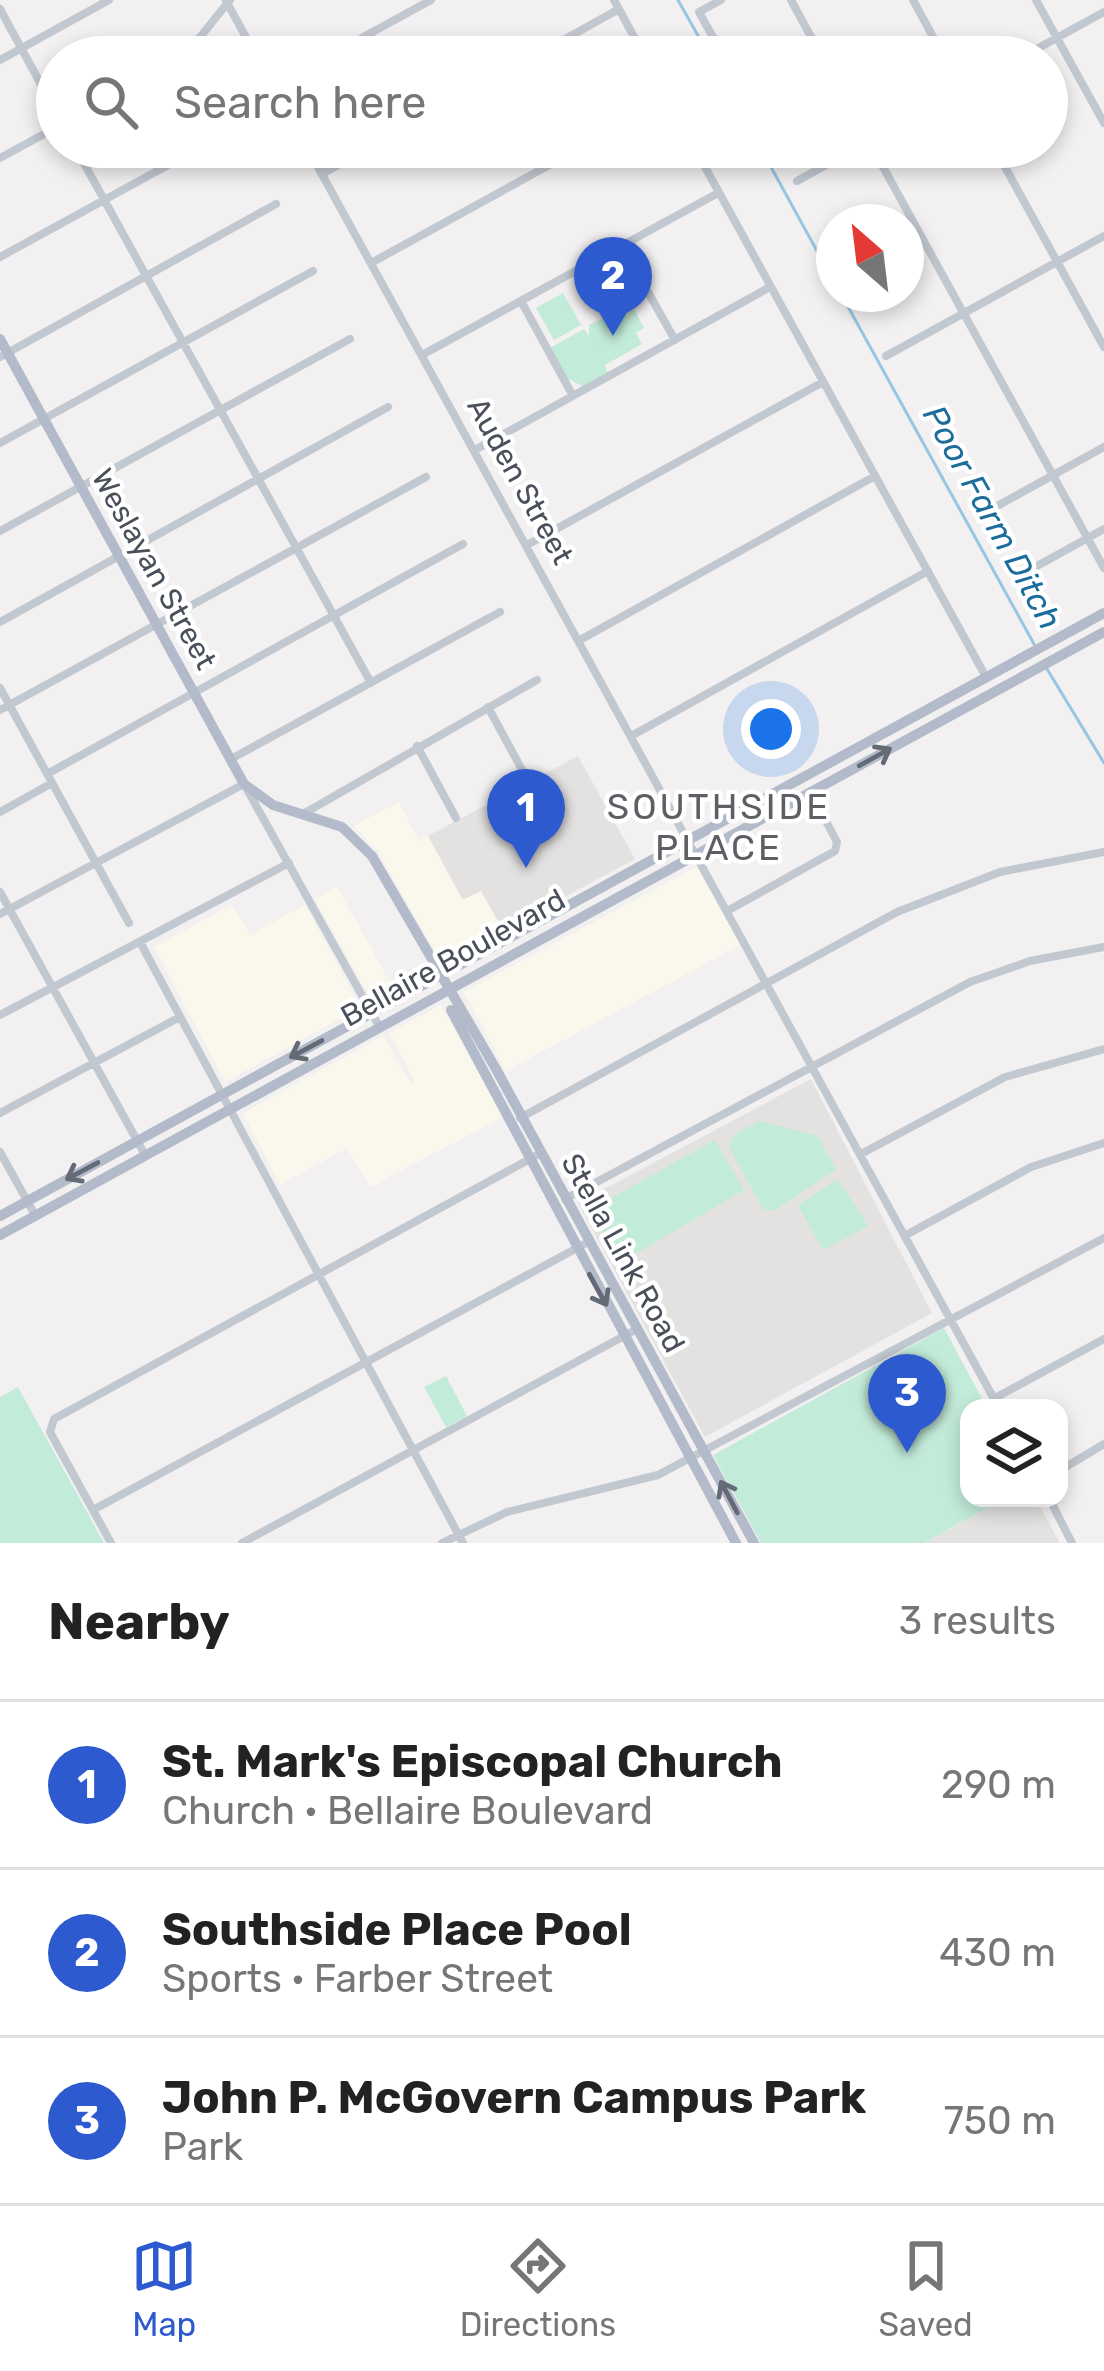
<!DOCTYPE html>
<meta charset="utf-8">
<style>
:root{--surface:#fff;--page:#f6f6f6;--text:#222;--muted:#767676;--line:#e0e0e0;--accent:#2d5acf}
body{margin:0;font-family:Rubik,sans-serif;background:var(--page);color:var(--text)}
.controls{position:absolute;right:36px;bottom:36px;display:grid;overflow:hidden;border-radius:24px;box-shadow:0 6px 18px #0003}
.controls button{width:108px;height:108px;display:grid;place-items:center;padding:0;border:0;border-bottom:3px solid var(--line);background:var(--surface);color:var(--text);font:60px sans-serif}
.compass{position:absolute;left:816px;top:204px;width:108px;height:108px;border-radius:50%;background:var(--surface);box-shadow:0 6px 18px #0003;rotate:332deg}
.you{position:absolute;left:771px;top:729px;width:42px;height:42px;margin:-30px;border:9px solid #fff;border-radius:50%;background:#1a73e8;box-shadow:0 0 0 18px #1a73e833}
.badge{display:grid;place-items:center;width:78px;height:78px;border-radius:50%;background:var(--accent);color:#fff;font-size:39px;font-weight:700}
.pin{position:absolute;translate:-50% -99px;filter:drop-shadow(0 3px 6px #0008)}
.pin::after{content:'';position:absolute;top:63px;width:42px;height:36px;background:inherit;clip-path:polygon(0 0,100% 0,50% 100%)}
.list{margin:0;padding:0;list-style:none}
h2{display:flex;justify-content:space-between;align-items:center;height:156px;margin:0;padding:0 48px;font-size:51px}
h2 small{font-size:39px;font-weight:400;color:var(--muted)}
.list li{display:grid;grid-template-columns:78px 1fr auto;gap:36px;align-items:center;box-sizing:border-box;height:168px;padding:0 48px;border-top:3px solid var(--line)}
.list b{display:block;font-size:45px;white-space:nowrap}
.list p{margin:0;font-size:39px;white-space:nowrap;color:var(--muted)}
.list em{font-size:39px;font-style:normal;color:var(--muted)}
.icon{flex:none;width:66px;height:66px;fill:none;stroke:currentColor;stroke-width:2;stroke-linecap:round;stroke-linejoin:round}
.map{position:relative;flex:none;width:1104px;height:1543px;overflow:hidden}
.search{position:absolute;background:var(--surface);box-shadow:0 6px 18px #0003;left:36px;right:36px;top:36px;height:132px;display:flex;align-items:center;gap:30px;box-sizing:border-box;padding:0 42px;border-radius:66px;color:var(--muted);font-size:45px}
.sheet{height:660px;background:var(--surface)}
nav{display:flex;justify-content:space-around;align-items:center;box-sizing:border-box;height:168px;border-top:3px solid var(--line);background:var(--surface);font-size:33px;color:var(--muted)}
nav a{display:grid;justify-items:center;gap:6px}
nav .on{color:var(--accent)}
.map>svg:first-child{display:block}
.commercial{fill:#faf8ec}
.education{fill:#e3e2e1}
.green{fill:#c3ebd9}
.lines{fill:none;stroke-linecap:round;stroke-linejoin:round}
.stream{stroke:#95c6e3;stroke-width:3}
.minor{stroke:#c2c8d0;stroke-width:8}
.major{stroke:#b3bbcb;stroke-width:10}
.oneway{stroke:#646b77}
.labels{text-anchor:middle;stroke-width:9;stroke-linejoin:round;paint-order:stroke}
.street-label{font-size:30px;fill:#4a505b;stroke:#fff}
.water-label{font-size:33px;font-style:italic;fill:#1c6d9c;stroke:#fff}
.quarter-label{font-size:36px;letter-spacing:3px;fill:#5d5f64;stroke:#fff}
</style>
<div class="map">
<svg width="1104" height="1543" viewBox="0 0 1104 1543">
<rect width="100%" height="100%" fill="#f2f0f0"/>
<path class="commercial" d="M399,802L419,841L428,836L462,899L481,890L505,929L442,964L378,851L354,826Z
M698,866L742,944L506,1071L464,992Z
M337,886L394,990L372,1001L315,899Z
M232,905L250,935L305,905L358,1003L349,1014L225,1082L154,947Z
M441,1005L503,1117L370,1187L347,1148L280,1185L243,1113L383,1036L411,1083L415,1081L389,1033Z"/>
<path class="education" d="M578,756L635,859L503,930L481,891L463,900L428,836Z
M811,1079L932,1313L705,1437L578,1203Z
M1006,1498H1035L1060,1543H925Z"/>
<path class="green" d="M563,293L581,325L554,340L536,308Z
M632,305L644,328L636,333L642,344L605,365L608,373L584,387L567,378L550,348L584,329L589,336V325Z
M760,1121L818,1136L836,1170L773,1211L763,1209L729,1147L735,1134Z
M715,1140L744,1190L620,1263L590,1210Z
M838,1179L868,1226L823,1250L798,1205Z
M944,1328L987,1408H969V1498H1006L924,1543H761L713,1455Z
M446,1376L467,1416L446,1427L424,1387Z
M18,1387L104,1543H0V1397Z"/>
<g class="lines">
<path class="stream" d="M678,0L710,57
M760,147L834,282
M841,294L1034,644
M1047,669L1104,763"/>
<path class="minor" d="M614,0L645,57
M721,0L699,12L724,57
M791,0L822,57
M913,0L944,57
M1036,0L1104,123
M226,1L257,57
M0,9L57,114
M184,57L230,0
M327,57L431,0
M533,57L619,9
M1022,57L1104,12
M0,60L109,0
M75,147L371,683
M307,147L999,1408
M694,147L986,677
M872,147L1104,568
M994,147L1104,347
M0,158L57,127
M322,174L371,147
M797,181L859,147
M622,246L675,340
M0,257L201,147
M371,263L582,147
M521,301L573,396
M422,355L718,193
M886,356L1104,236
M0,357L276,204
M0,443L313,271
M475,450L770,287
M979,516L1104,447
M0,531L350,339
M527,545L823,382
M1019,576L1104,529
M0,622L388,407
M580,640L875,476
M0,688L129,923
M488,707L527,779
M0,710L426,477
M633,735L928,571
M417,746L456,818
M231,759L500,612
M47,774L463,544
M0,812L52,783
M303,814L537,680
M0,892L145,1155
M729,910L835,851L837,842L810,791
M0,914L244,784L379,1026
M140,942L463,1543
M0,1015L289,863
M0,1113L180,1017
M520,1118L897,912L1000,872L1104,852
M0,1152L35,1215
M861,1154L1005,1077L1104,1049
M565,1199L970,982L1030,961L1104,947
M906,1235L1031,1167L1104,1143
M995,1398L1104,1339
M1059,1471L1104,1444
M1049,1498L1072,1543
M93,1510L590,1241
M111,1543L50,1432L54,1419L541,1153
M242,1543L637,1329
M442,1543L507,1512L658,1475L1104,1238"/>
<path class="major" d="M0,339L244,784L273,805L342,827L372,856L496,1069L754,1543
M451,1010L736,1543
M0,1216L1104,613
M0,1235L1104,632"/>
</g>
<defs><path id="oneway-shaft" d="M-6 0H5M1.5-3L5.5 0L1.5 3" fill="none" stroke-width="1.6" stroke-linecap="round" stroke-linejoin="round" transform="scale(3)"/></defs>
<g class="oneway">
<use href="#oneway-shaft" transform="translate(875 757) rotate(-29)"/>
<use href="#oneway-shaft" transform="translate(306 1049) rotate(152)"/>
<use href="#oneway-shaft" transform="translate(82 1171) rotate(152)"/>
<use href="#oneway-shaft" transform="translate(598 1290) rotate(61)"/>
<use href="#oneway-shaft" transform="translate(729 1497) rotate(-118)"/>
</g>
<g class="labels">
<g class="street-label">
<text transform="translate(520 481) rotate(61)" y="10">Auden Street</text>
<text transform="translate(154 569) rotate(61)" y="10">Weslayan Street</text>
<text transform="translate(453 958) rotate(-29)" y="10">Bellaire Boulevard</text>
<text transform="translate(623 1253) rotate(61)" y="10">Stella Link Road</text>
</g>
<g class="water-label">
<text transform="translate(993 517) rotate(61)" y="12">Poor Farm Ditch</text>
</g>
<g class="quarter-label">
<text x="719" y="819">SOUTHSIDE<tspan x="719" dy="41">PLACE</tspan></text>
</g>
</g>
</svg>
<div class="controls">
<button><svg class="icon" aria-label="layers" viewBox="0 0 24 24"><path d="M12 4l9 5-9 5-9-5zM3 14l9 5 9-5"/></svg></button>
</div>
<svg class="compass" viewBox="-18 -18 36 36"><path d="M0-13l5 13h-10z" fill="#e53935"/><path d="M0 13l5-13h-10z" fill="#767676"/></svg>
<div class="you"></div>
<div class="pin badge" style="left:526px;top:868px">1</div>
<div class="pin badge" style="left:613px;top:336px">2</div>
<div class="pin badge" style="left:907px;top:1453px">3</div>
<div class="search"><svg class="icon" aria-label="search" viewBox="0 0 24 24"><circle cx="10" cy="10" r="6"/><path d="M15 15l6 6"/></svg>Search here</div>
</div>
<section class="sheet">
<h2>Nearby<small>3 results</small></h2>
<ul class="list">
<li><span class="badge">1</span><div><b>St. Mark's Episcopal Church</b><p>Church · Bellaire Boulevard</p></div><em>290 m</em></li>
<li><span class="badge">2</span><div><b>Southside Place Pool</b><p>Sports · Farber Street</p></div><em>430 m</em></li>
<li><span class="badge">3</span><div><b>John P. McGovern Campus Park</b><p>Park</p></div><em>750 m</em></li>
</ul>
</section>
<nav>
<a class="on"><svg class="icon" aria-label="map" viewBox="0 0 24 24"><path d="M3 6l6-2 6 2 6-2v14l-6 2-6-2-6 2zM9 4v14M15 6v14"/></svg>Map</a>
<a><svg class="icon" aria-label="directions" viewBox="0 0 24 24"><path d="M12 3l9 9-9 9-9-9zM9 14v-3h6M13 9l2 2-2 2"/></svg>Directions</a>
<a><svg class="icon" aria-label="saved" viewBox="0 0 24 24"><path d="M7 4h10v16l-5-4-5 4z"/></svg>Saved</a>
</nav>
